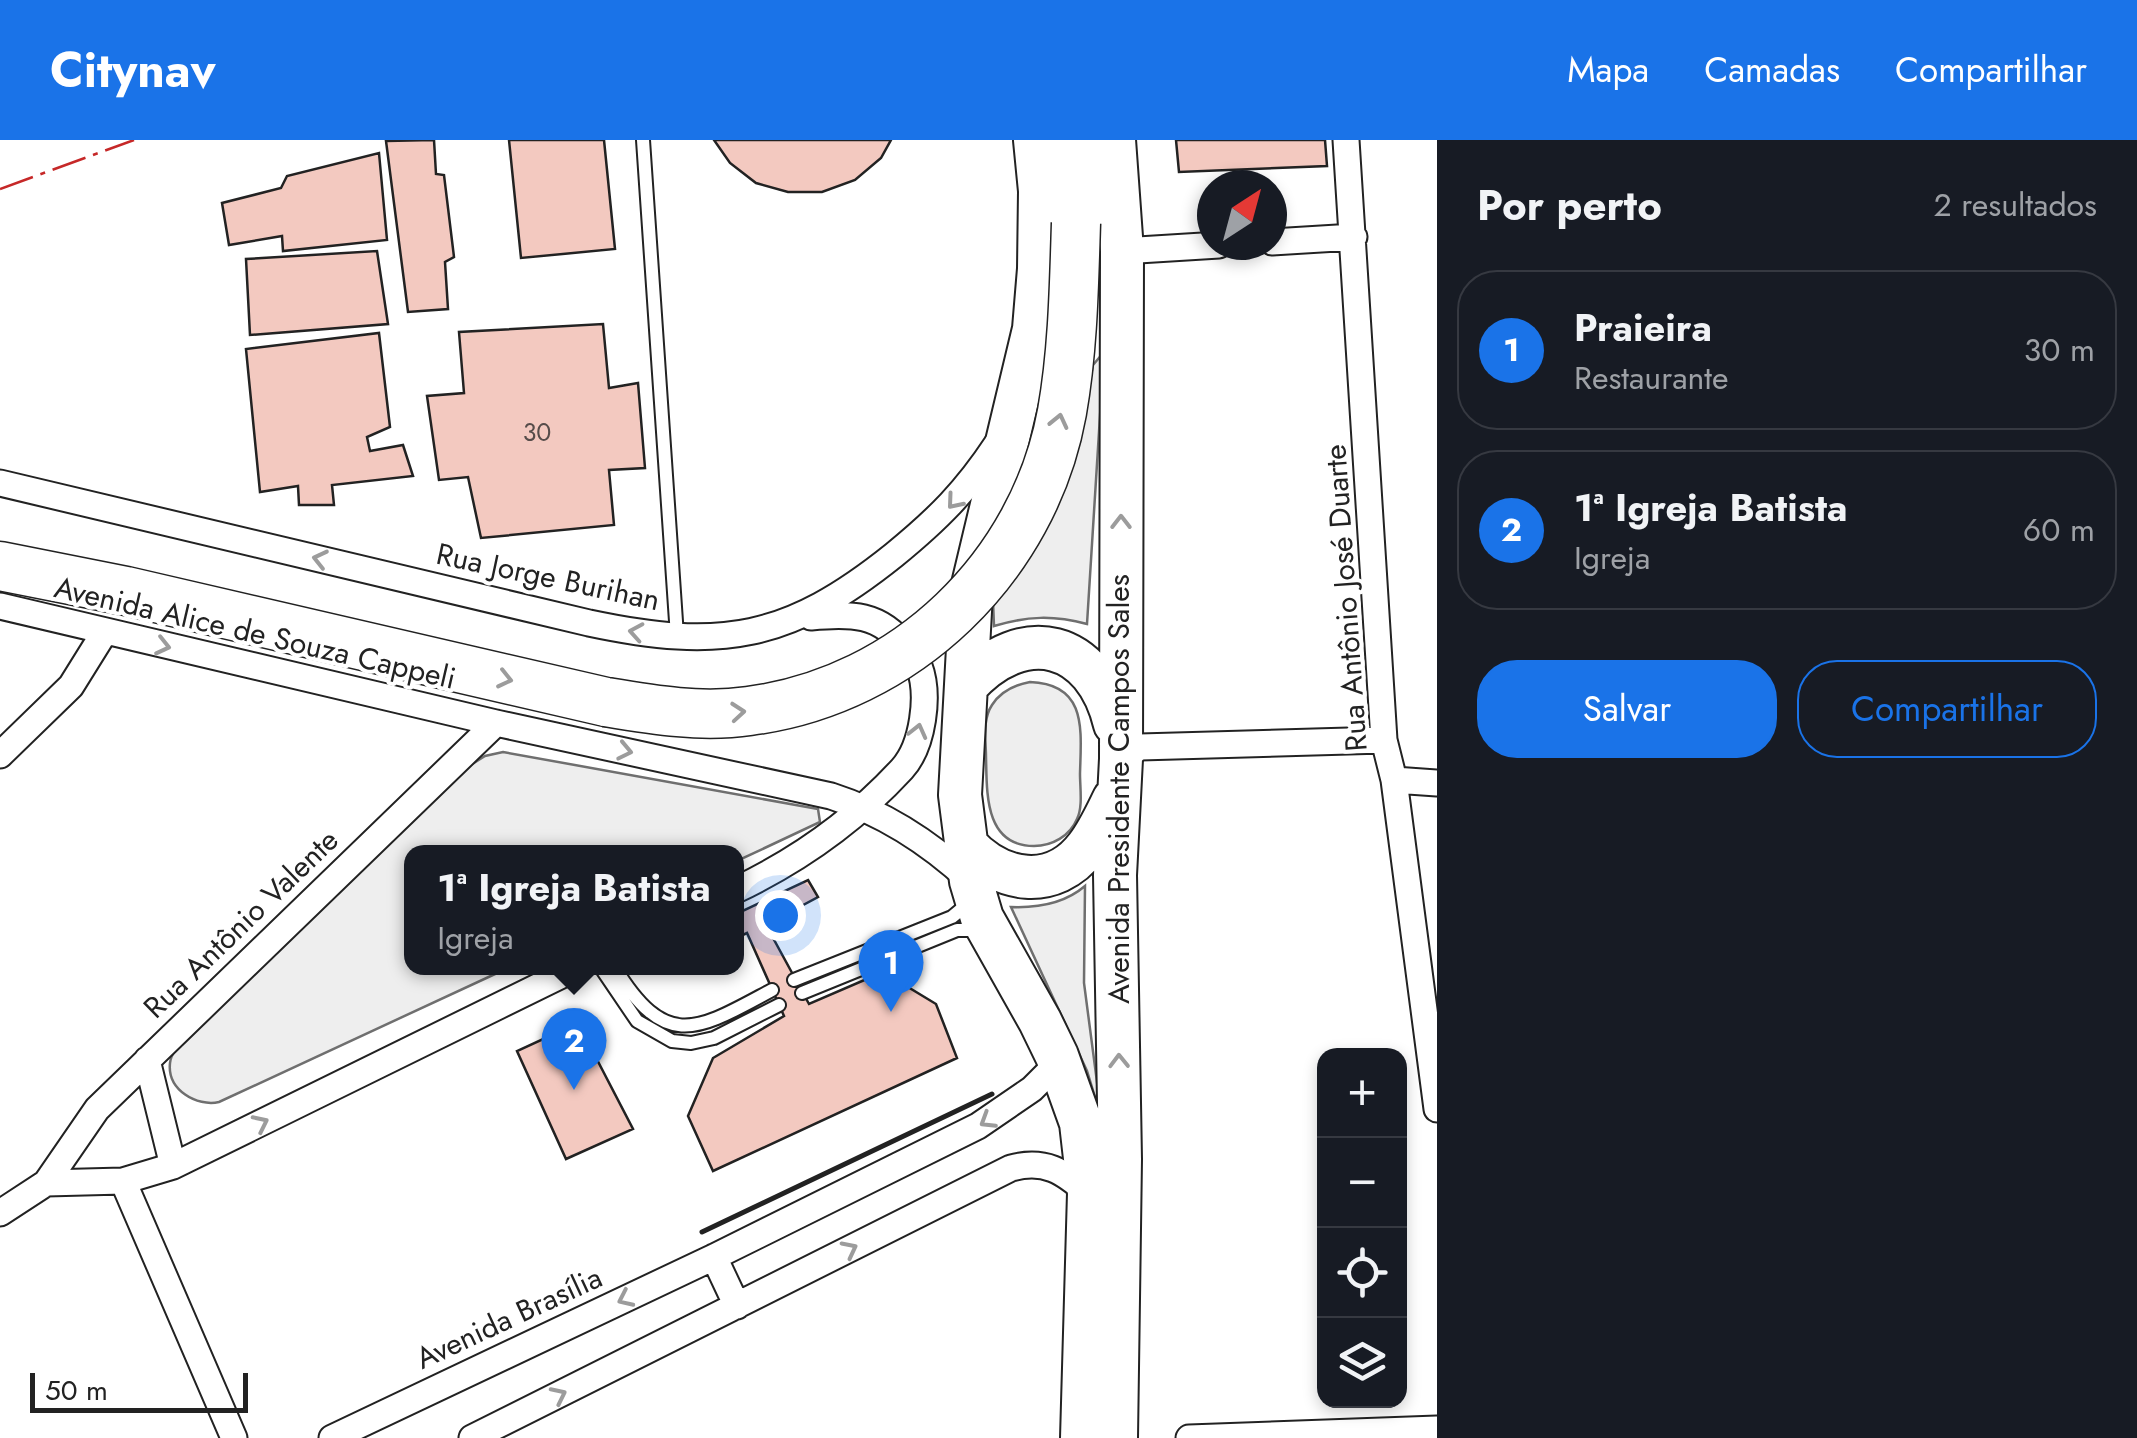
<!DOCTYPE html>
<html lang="pt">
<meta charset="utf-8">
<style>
:root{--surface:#171b24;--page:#242831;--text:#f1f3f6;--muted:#9ea1a6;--line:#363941;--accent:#1a73e8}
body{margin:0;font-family:Jost,sans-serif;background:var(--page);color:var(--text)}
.controls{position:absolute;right:30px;bottom:30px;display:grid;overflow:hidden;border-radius:20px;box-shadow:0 5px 15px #0003}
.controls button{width:90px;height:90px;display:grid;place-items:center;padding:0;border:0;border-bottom:2px solid var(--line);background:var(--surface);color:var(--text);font:50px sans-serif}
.compass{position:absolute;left:1197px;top:30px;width:90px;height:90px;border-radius:50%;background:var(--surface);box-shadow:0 5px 15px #0003;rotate:36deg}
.scale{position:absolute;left:30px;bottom:25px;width:218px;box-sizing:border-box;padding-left:10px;border:5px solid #222;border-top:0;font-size:28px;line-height:35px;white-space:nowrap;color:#222;-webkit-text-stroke:8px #fff;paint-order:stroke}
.you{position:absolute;left:780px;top:775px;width:35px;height:35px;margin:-25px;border:8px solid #fff;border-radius:50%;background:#1a73e8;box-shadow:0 0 0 15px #1a73e833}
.badge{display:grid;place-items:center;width:65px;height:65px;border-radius:50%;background:var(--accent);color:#fff;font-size:32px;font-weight:700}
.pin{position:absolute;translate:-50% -82px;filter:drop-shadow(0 2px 5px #0008)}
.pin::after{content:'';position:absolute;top:52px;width:35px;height:30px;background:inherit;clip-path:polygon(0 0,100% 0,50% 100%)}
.popup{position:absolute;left:404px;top:705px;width:340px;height:130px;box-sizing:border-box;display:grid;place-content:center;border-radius:20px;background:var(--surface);filter:drop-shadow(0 2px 8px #0005);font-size:32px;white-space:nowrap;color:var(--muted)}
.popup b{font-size:38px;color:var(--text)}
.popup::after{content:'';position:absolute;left:50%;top:100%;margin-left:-20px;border:20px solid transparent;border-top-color:var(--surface)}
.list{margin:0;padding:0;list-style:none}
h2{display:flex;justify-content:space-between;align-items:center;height:130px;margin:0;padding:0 40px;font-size:42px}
h2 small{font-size:32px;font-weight:400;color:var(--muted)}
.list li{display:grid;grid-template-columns:65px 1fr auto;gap:30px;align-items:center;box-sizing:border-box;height:160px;margin:0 20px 20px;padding:0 20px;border:2px solid var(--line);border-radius:40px}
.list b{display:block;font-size:38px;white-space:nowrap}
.list p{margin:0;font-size:32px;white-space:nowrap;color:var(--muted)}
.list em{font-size:32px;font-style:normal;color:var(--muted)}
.actions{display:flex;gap:20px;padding:30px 40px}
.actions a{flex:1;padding:22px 0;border:2px solid var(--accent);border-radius:40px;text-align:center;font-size:35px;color:var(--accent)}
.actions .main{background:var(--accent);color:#fff}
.icon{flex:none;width:55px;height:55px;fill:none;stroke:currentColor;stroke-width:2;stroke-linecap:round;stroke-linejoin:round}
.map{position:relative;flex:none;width:1437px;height:1298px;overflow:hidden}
header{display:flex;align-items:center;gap:60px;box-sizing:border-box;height:140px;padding:0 50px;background:var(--accent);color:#fff}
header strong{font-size:48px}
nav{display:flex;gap:55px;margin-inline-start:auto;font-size:35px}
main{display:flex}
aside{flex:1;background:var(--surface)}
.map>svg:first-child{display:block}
.green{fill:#eee;stroke:#6f6f6f;stroke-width:2.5}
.building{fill:#f3c9c0;stroke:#222;stroke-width:2.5}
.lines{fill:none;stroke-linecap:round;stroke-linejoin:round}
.service-casing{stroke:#222;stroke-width:16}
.minor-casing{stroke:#222;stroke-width:29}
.primary-casing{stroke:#222;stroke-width:46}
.motorway-casing{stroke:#222;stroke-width:51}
.service{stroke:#fff;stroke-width:12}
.minor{stroke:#fff;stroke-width:25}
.primary{stroke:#fff;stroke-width:42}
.motorway{stroke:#fff;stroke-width:48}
.motorway-bridge-casing{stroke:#222;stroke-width:51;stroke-linecap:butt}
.motorway-bridge{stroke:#fff;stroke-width:48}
.wall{stroke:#222;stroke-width:5}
.power{stroke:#c62828;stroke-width:2.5;stroke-dasharray:35 8 5 8;stroke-linecap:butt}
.oneway{stroke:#9c9c9c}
.labels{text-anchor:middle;stroke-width:8;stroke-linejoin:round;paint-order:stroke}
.number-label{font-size:25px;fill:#564c4a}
.street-label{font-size:30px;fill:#222;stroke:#fff}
</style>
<header>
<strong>Citynav</strong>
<nav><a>Mapa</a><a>Camadas</a><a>Compartilhar</a></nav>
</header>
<main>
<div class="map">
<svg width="1437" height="1298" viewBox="0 0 1437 1298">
<rect width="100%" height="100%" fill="#fff"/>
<path class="green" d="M1104,212L1087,484C1053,475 1028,476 994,486L993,461L1059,360L1077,310L1093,225Z
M1030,542C1088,544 1081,591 1080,634C1080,648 1083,667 1077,679C1070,696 1052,706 1034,706C984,706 987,652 986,617C986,600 982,580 992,565C1001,551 1014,545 1030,542Z
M503,612L818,669L820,682L737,721L736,712H412V828H508L219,962C197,967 167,950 170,923C171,913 180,904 187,897L469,626L485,616Z
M1085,746L1084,843L1102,980L1087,931L1011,767C1037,768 1064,764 1085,746Z"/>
<path class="building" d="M434,0L436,34L444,35L454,117L445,122L448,169L408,172L386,1Z
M509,0H604L615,109L521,118Z
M714,0H891L881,18L855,40L822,52H788L756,43L730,23Z
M1176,0H1325L1327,26L1179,32Z
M379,13L387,100L283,111L282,96L229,105L222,63L281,48L287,36Z
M377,111L388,184L250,195L246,119Z
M603,184L609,248L638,243L645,328L609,330L614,385L481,398L468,337L439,340L427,256L464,253L459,192Z
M379,193L390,287L367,297L370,311L403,305L413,336L332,345L334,365H299L298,346L260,352L246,209Z
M808,740L818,757L766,785L809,864L883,832L936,864L957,918L713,1031L688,976L713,918L784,876L747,793L736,798V774Z
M578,883L633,989L566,1019L517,911Z"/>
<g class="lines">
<g class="service-casing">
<path id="service" d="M643,0L677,496
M601,828L637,881L672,901L691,903L714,898L779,865
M615,828C667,913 699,889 772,850
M794,840L952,777L969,763
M802,853L957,790H978"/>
</g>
<g class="minor-casing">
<path id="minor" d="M1346,0L1384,600L1394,640L1437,969
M1272,102L1354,97
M1122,111L1219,105
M0,343L589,483C721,511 788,500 894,415C938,379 966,351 997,304
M0,466L496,583L831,656C884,673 930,703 971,741
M0,615L71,546L104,493
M1121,619L1140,607L1384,600
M1394,640L1437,643
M736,750C799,720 855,680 902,629C923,606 930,555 919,526C916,520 910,513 906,508C881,473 850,473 811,477
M147,920L173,1026
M123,1041L234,1298
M46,1043L97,969L496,583
M0,1073L46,1043L123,1041L173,1026L576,828
M714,1117L737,1166
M332,1298L714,1117L978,986L1032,949L1050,931L1057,916
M472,1298L1011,1028C1045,1019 1063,1031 1088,1053
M1189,1298L1437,1289"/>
</g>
<g class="primary-casing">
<path id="primary" d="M1035,0L1040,51L1039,129L1034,189L971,453L960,655L971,741L982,778L1040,881L1057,916L1081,983L1089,1053L1082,1298
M1114,0L1122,111L1121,619L1115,735L1120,1019L1116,1298
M966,546C1024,482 1095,501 1115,584
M966,705C1000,742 1053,752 1087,707C1098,693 1106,675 1114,659"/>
</g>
<g class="motorway-casing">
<path id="motorway" d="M1075,0L1076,83
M0,426L126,451L606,562"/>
</g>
<use href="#service" class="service"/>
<use href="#minor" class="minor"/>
<use href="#primary" class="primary"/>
<use href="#motorway" class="motorway"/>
<g class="motorway-bridge-casing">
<path id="motorway-bridge" d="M606,562C654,570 701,578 749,571C905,551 1034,427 1062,272C1073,210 1074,146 1076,83"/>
</g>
<use href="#motorway-bridge" class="motorway-bridge"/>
<path class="wall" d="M702,1092L992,954"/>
<path class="power" d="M0,49L134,0"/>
</g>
<defs><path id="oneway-chevron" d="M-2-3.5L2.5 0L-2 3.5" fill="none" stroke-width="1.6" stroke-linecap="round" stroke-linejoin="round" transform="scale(2.5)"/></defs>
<g class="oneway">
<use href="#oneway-chevron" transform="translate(1059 281) rotate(-77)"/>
<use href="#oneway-chevron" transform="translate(954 362) rotate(130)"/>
<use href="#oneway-chevron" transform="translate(1121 382) rotate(-90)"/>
<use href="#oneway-chevron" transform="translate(320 419) rotate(-167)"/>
<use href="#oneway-chevron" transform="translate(636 492) rotate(-170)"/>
<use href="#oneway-chevron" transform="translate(163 506) rotate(13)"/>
<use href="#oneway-chevron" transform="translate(505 539) rotate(13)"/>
<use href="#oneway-chevron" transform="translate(738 572) rotate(-5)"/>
<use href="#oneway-chevron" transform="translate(918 591) rotate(-76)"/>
<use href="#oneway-chevron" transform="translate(625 611) rotate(12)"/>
<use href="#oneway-chevron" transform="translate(1119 921) rotate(-91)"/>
<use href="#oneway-chevron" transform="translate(987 981) rotate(148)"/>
<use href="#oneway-chevron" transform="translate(261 983) rotate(-26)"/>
<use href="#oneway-chevron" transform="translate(850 1109) rotate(-27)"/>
<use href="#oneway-chevron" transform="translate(625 1159) rotate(155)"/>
<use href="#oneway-chevron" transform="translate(559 1255) rotate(-26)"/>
</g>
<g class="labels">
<g class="number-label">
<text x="537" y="301">30</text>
</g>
<g class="street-label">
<text transform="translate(548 437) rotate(12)" y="10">Rua Jorge Burihan</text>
<text transform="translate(1346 458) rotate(-94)" y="10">Rua Antônio José Duarte</text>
<text transform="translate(255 493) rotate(13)" y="10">Avenida Alice de Souza Cappeli</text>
<text transform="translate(1119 649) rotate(-90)" y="10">Avenida Presidente Campos Sales</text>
<text transform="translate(241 784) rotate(-44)" y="10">Rua Antônio Valente</text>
<text transform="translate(509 1178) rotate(-25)" y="10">Avenida Brasília</text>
</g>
</g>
</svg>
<div class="controls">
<button>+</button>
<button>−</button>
<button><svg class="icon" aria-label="locate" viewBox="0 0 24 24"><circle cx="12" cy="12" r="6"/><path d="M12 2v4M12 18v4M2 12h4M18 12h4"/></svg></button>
<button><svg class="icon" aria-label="layers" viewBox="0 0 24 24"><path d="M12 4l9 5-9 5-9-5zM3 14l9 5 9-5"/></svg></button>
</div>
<svg class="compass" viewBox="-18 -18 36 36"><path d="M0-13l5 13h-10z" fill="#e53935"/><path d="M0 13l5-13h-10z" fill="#9ea1a6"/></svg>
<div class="scale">50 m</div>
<div class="you"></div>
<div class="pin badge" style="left:891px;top:872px">1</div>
<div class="pin badge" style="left:574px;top:950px">2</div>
<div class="popup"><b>1ª Igreja Batista</b>Igreja</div>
</div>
<aside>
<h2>Por perto<small>2 resultados</small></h2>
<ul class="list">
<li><span class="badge">1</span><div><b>Praieira</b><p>Restaurante</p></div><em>30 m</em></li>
<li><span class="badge">2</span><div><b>1ª Igreja Batista</b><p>Igreja</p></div><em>60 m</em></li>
</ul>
<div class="actions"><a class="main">Salvar</a><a>Compartilhar</a></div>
</aside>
</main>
